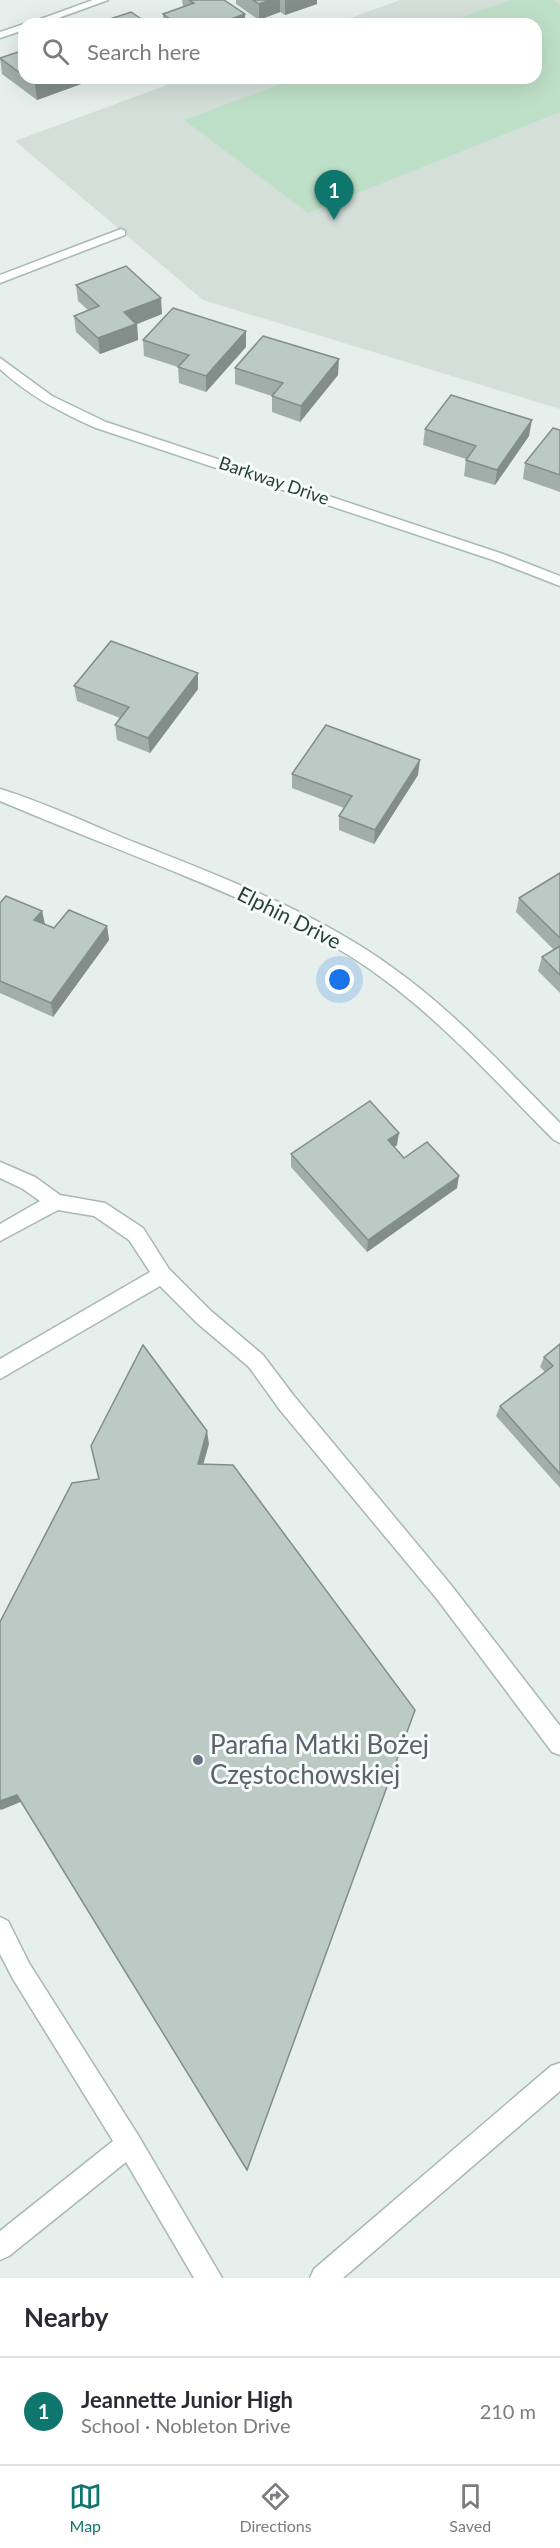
<!DOCTYPE html>
<meta charset="utf-8">
<style>
:root{--surface:#fff;--page:#f7f7f7;--text:#2b2b33;--muted:#7c7c81;--line:#e1e1e2;--accent:#0f766e}
body{margin:0;font-family:Lato,sans-serif;background:var(--page);color:var(--text)}
.you{position:absolute;left:340px;top:980px;width:21px;height:21px;margin:-15px;border:4px solid #fff;border-radius:50%;background:#1a73e8;box-shadow:0 0 0 9px #1a73e833}
.badge{display:grid;place-items:center;width:39px;height:39px;border-radius:50%;background:var(--accent);color:#fff;font-size:20px;font-weight:700}
.pin{position:absolute;translate:-50% -50px;filter:drop-shadow(0 2px 3px #0008)}
.pin::after{content:'';position:absolute;top:32px;width:21px;height:18px;background:inherit;clip-path:polygon(0 0,100% 0,50% 100%)}
.list{margin:0;padding:0;list-style:none}
h2{display:flex;justify-content:space-between;align-items:center;height:78px;margin:0;padding:0 24px;font-size:26px}
h2 small{font-size:20px;font-weight:400;color:var(--muted)}
.list li{display:grid;grid-template-columns:39px 1fr auto;gap:18px;align-items:center;box-sizing:border-box;height:108px;padding:0 24px;border-top:2px solid var(--line)}
.list b{display:block;font-size:22px;white-space:nowrap}
.list p{margin:0;font-size:20px;white-space:nowrap;color:var(--muted)}
.list em{font-size:20px;font-style:normal;color:var(--muted)}
.icon{flex:none;width:33px;height:33px;fill:none;stroke:currentColor;stroke-width:2;stroke-linecap:round;stroke-linejoin:round}
.map{position:relative;flex:none;width:560px;height:2278px;overflow:hidden}
.search{position:absolute;background:var(--surface);box-shadow:0 6px 24px #0002;left:18px;right:18px;top:18px;height:66px;display:flex;align-items:center;gap:15px;box-sizing:border-box;padding:0 21px;border-radius:18px;color:var(--muted);font-size:22px}
.sheet{height:186px;background:var(--surface)}
nav{display:flex;justify-content:space-around;align-items:center;box-sizing:border-box;height:84px;border-top:2px solid var(--line);background:var(--surface);font-size:16px;color:var(--muted)}
nav a{display:grid;justify-items:center;gap:3px}
nav .on{color:var(--accent)}
.map>svg:first-child{display:block}
.built{fill:#d4dfda}
.green{fill:#bfe0c8}
.lines{fill:none;stroke-linecap:round;stroke-linejoin:round}
.lane-casing{stroke:#a8b8b2;stroke-width:3}
.street-casing{stroke:#a8b8b2;stroke-width:3}
.lane{fill:#fff;fill-rule:evenodd}
.street{fill:#fff;fill-rule:evenodd}
.wall{fill:#a1aea9}
.shaded-wall{fill:#838d89}
.building{fill:#bbcac4;stroke:#838d89;stroke-width:1.5}
.worship-dot{fill:#6b7280;stroke:#f7fbf9;stroke-width:2}
.labels{text-anchor:middle;stroke-width:6;stroke-linejoin:round;paint-order:stroke}
.far-street-label{font-size:18px;fill:#24423a;stroke:#f7fbf9}
.street-label{font-size:21px;fill:#24423a;stroke:#f7fbf9}
.near-worship-label{font-size:26px;fill:#5b616d;stroke:#f7fbf9;text-anchor:start}
</style>
<div class="map">
<svg width="560" height="2278" viewBox="0 0 560 2278">
<rect width="100%" height="100%" fill="#e6efeb"/>
<path class="built" d="M400,0H560V409L203,300L15,141L186,78H536V24H334Z"/>
<path class="green" d="M510,0H553L560,4V112L308,213L184,120L297,78H536V24H444Z"/>
<g class="lines">
<g class="lane-casing">
<path id="lane" d="M0,1162L35,1177L60,1195L105,1203L143,1228L169,1269L211,1311L263,1355L294,1396L451,1585L560,1726V1755L552,1752L437,1599L280,1410L249,1367L197,1323L160,1286L0,1379V1359L150,1272L129,1240L94,1216L58,1210L0,1241V1224L40,1201L23,1189L0,1178Z
M0,1917L8,1921L29,1963L138,2135L222,2278H194L126,2162L9,2256L0,2260V2231L113,2141L13,1979L0,1954Z
M560,2063V2091L343,2278H310L314,2269L551,2066Z"/>
</g>
<g class="street-casing">
<path id="street" d="M93,0H108L42,24H27Z
M24,24V30L0,38V32Z
M121,229L125,231V235L0,283V275Z
M0,358L52,396L106,422L503,554L560,576V586L493,560L96,428C61,413 28,395 0,369Z
M0,789C46,803 91,825 136,843C224,878 316,912 393,968C455,1012 507,1070 560,1123V1143L554,1140C499,1085 446,1025 382,978C323,934 253,904 185,876C124,851 62,827 0,801Z"/>
</g>
<use href="#lane" class="lane"/>
<use href="#street" class="street"/>
</g>
<path class="wall" d="M182,0H224L245,24H163V14L183,7Z
M236,0H317V4L285,15L280,12L259,20L236,4Z
M24,53V78H95V79L37,100L2,74L0,58Z
M76,285L162,314L137,324L138,340L100,354L76,332L74,316L88,310L78,301Z
M143,340L246,347L206,392L179,383L178,367L144,356Z
M235,368L338,375L300,422L272,412V396L235,384Z
M425,429L529,436L495,485L464,476L466,459L423,445Z
M560,430V492L523,479L525,463Z
M74,686L198,689L150,753L117,740L115,725L120,718L77,701Z
M292,774L418,775L374,844L339,830V816L344,808L292,788Z
M560,873V993L538,971L542,957L554,950L516,912L519,898Z
M0,903L42,911L45,924L54,928L107,926L109,940L53,1017L0,993Z
M397,1145L394,1147L404,1158L457,1188L367,1252L291,1167V1154Z
M560,1344V1488L496,1416L500,1406L545,1372L540,1367L544,1357Z"/>
<path class="shaded-wall" d="M270,0H280V12L259,20V4Z
M285,0H317V4L285,15Z
M245,14V24H216Z
M53,78H95V79L37,100L35,84Z
M161,298L162,314L137,324L138,340L100,354L98,338L124,312Z
M246,331V347L206,392V376Z
M339,359L338,375L300,422L301,406Z
M532,420L529,436L495,485L497,470Z
M198,673V689L150,753L148,738Z
M420,760L418,775L374,844L375,830Z
M42,911L45,925L34,920Z
M107,926L109,940L53,1017L51,1003Z
M399,1133L397,1145L387,1153L388,1140Z
M459,1176L457,1188L367,1252L368,1240Z
M207,1431L209,1444L200,1476L198,1464Z
M17,1795L23,1801L1,1810L0,1809V1801Z"/>
<path class="building" d="M189,0H224L245,14L216,24H210L207,22L202,24H177L163,14L194,3Z
M253,0H270L259,4Z
M131,12L149,24H113L107,20Z
M21,51L24,53V76L0,58Z
M26,78H53L35,84Z
M126,266L161,298L124,312L136,324L98,338L74,316L99,306L76,285Z
M173,308L246,331L206,376L178,367L189,355L143,340Z
M263,336L339,359L301,406L272,396L283,383L235,368Z
M451,395L532,420L497,470L466,460L476,446L425,429Z
M553,428L560,430V475L525,463Z
M111,641L198,673L148,738L115,725L129,707L74,686Z
M326,725L420,760L375,830L339,816L352,796L292,774Z
M560,873V938L519,898Z
M6,896L42,911L34,920L54,928L69,910L107,926L51,1003L0,981V903Z
M560,946V975L542,957Z
M370,1101L399,1133L388,1140L404,1158L427,1142L459,1176L368,1240L291,1154Z
M560,1344V1474L500,1406L553,1366L544,1357Z
M143,1345L207,1431L198,1464L233,1465L415,1710L247,2170L17,1795L0,1801V1622L72,1483L99,1479L91,1446Z"/>
<circle class="worship-dot" cx="198" cy="1760" r="6"/>
<g class="labels">
<g class="far-street-label">
<text transform="translate(274 481) rotate(19)" y="6">Barkway Drive</text>
</g>
<g class="street-label">
<text transform="translate(289 918) rotate(27)" y="7">Elphin Drive</text>
</g>
<g class="near-worship-label">
<text x="210" y="1754">Parafia Matki Bożej<tspan x="210" dy="30">Częstochowskiej</tspan></text>
</g>
</g>
</svg>
<div class="you"></div>
<div class="pin badge" style="left:334px;top:220px">1</div>
<div class="search"><svg class="icon" aria-label="search" viewBox="0 0 24 24"><circle cx="10" cy="10" r="6"/><path d="M15 15l6 6"/></svg>Search here</div>
</div>
<section class="sheet">
<h2>Nearby<small></small></h2>
<ul class="list">
<li><span class="badge">1</span><div><b>Jeannette Junior High</b><p>School · Nobleton Drive</p></div><em>210 m</em></li>
</ul>
</section>
<nav>
<a class="on"><svg class="icon" aria-label="map" viewBox="0 0 24 24"><path d="M3 6l6-2 6 2 6-2v14l-6 2-6-2-6 2zM9 4v14M15 6v14"/></svg>Map</a>
<a><svg class="icon" aria-label="directions" viewBox="0 0 24 24"><path d="M12 3l9 9-9 9-9-9zM9 14v-3h6M13 9l2 2-2 2"/></svg>Directions</a>
<a><svg class="icon" aria-label="saved" viewBox="0 0 24 24"><path d="M7 4h10v16l-5-4-5 4z"/></svg>Saved</a>
</nav>
